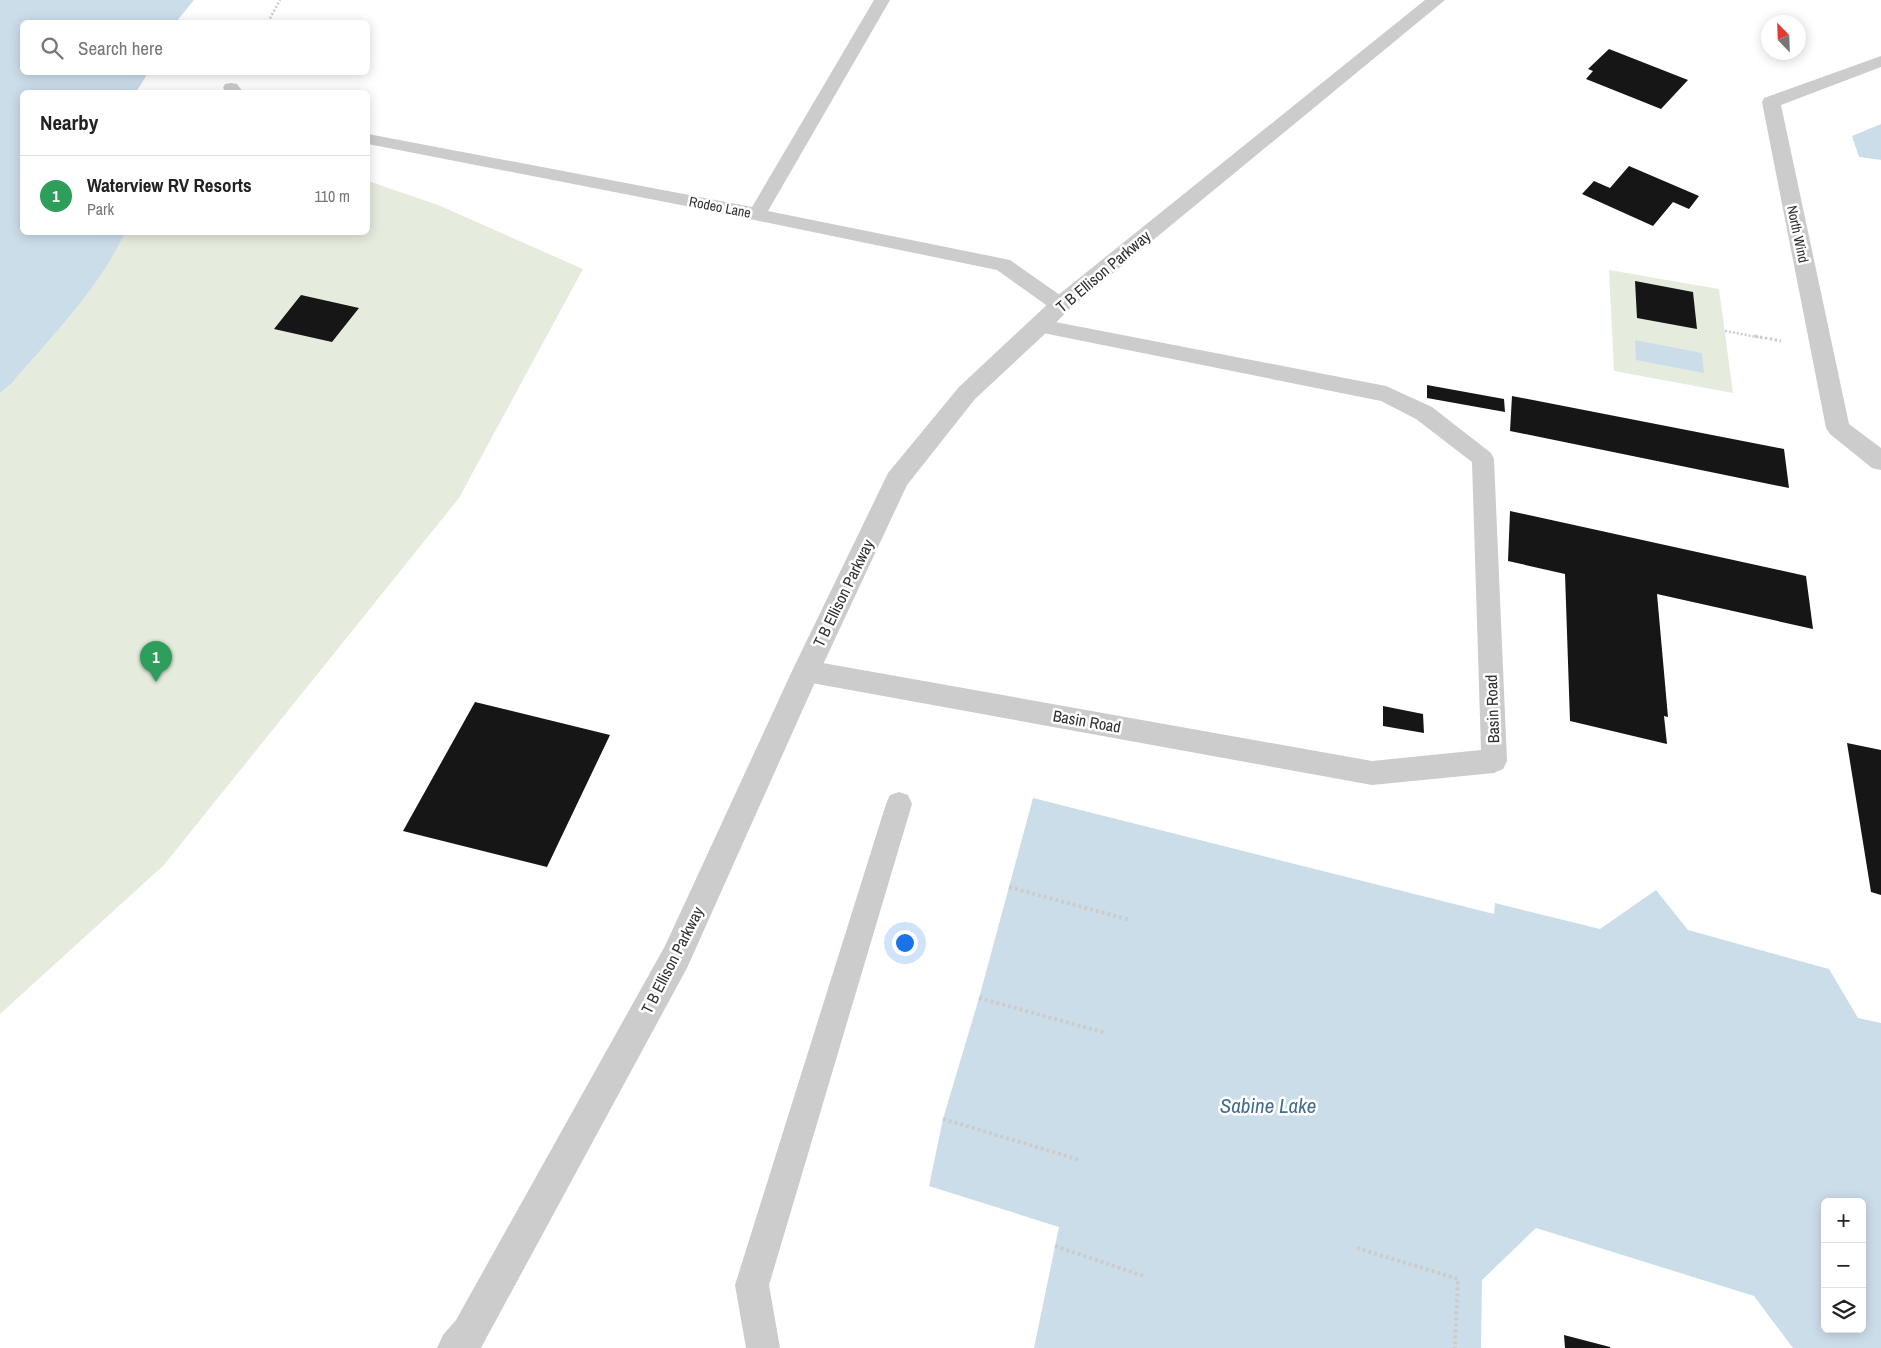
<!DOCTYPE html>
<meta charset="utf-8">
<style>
:root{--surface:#fff;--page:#f2f2f2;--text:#222;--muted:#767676;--line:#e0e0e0;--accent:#da3d44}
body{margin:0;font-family:"Archivo Narrow",sans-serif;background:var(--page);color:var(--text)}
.controls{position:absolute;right:15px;bottom:15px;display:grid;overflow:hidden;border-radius:8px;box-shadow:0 2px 12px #0003}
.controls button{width:45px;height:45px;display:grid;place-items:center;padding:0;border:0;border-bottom:1px solid var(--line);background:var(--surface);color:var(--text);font:25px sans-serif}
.compass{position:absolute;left:1761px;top:15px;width:45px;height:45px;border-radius:50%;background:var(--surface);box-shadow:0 2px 12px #0003;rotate:337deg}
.you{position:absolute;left:904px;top:942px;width:18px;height:18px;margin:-12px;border:4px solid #fff;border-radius:50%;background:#1a73e8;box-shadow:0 0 0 8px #1a73e833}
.badge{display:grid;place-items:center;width:32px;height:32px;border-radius:50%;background:var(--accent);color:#fff;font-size:16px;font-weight:700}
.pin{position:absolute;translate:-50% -41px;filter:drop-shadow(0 1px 2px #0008)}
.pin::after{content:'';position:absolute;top:26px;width:18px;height:15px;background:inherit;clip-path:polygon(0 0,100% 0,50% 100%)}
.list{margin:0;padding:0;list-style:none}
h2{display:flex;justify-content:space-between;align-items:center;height:65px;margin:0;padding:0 20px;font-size:21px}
h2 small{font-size:16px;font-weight:400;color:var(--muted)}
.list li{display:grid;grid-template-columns:32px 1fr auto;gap:15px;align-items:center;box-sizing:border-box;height:80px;padding:0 20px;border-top:1px solid var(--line)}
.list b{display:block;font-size:19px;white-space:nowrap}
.list p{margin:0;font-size:16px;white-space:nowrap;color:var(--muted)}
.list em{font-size:16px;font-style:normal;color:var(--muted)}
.icon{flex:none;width:28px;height:28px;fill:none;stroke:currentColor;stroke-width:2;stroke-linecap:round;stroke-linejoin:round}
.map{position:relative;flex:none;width:1881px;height:1348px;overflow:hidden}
.search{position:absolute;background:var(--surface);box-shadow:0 2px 12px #0003;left:20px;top:20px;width:350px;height:55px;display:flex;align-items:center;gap:12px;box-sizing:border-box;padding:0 18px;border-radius:8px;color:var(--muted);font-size:19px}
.panel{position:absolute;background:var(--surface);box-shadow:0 2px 12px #0003;left:20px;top:90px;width:350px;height:145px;border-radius:8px}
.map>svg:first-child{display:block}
.green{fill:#e5ecde}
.water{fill:#ccddea;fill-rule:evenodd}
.building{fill:#161616}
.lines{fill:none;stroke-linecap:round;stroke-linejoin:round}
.path-far2{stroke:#ccc;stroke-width:2.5;stroke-dasharray:2 2;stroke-linecap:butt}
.path-far1{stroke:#ccc;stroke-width:3;stroke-dasharray:2.5 2.5;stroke-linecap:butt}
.path{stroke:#ccc;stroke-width:4;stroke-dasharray:3 3;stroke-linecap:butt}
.lane{fill:#ccc;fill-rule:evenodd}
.street{fill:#ccc;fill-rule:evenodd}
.labels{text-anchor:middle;stroke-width:5;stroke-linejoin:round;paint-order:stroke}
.far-street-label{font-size:14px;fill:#2f2f2f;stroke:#fff}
.street-label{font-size:16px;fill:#2f2f2f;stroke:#fff}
.near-water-label{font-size:21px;font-style:italic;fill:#426d8d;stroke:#fff}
</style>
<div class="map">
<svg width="1881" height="1348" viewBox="0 0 1881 1348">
<rect width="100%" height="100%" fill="#fff"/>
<path class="green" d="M368,181L438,205L583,269L459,498L164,865L0,1014V393L12,383C52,336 99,289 125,233L368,232Z
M1609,270L1719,289L1733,393L1614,371Z"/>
<path class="water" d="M0,0H194L176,22H22V72L148,73L136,92H22V232L125,233C99,289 52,336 12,383L0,393Z
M1881,124V160L1859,157L1852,136Z
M1635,340L1702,353L1704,373L1636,360Z
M1033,798L1494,914L1495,903L1600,929L1656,890L1688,930L1829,969L1858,1018L1881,1023V1348H1793L1754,1296L1536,1228L1482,1280L1481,1348H1034L1059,1227L929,1186L943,1119L979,998ZM1825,1202H1862V1329H1825Z"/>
<path class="building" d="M1609,49L1688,80L1661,109L1586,79L1593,71L1588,69Z
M1629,166L1699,196L1689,209L1673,202L1653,226L1582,194L1594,181L1610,188Z
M1635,281L1693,292L1697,329L1637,318Z
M301,295L359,308L332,342L274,329Z
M1427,385L1504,399L1505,412L1427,398Z
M1512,396L1784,449L1789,488L1510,431Z
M1510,511L1806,576L1813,629L1657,594L1668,717L1664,716L1667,744L1570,721L1565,574L1508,561Z
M475,702L610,735L547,867L403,831Z
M1383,706L1423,714L1424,733L1383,726Z
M1847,743L1881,750V895L1871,892Z
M1564,1335L1610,1347V1348H1565Z"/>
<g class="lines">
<path class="path-far2" d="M268,22L280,0
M1725,331L1762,338"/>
<path class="path-far1" d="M1755,336L1781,341"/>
<path class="path" d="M1009,887L1130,920
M979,998L1106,1033
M943,1119L1080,1160
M1055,1246L1144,1276
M1357,1248L1458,1279L1455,1348"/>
<path class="lane" d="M874,0H890L768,211L1010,260L1067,300L1070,305L1067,310L1060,312L1053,310L997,270L696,208L368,144V134L752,207Z
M231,83L237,84L243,92H226L223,88L225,84Z
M1040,319L1386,386L1432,407L1491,453L1494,459L1507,761L1503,769L1494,773L1372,785L806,682L797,679L794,671L797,663L806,660L1372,761L1481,750L1472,462L1416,419L1381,401L1033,331L1030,326L1033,321Z
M899,792L908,795L912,804L769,1285L780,1348H746L735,1285L886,804L890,795Z"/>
<path class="street" d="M1425,0H1445L1068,310L1048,331L975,399L907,485L820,671L687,968L482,1346L481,1348H437L443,1335L456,1320L665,946L792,671L888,473L959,387L1052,300Z
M1881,56V67L1781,105L1849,424L1881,448V470L1872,468L1830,434L1826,428L1762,102L1764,98Z"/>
</g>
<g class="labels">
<g class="far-street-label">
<text transform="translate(720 207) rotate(11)" y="5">Rodeo Lane</text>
<text transform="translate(1798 234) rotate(78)" y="5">North Wind</text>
</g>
<g class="street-label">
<text transform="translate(1103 271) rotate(-40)" y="6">T B Ellison Parkway</text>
<text transform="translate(843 593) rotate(-64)" y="6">T B Ellison Parkway</text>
<text transform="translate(1492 709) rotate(-92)" y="6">Basin Road</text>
<text transform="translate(1087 721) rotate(10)" y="6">Basin Road</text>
<text transform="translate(672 960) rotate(-63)" y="6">T B Ellison Parkway</text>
</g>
<g class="near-water-label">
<text x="1268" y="1113">Sabine Lake</text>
</g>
</g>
</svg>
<div class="controls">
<button>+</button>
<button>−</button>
<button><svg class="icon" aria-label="layers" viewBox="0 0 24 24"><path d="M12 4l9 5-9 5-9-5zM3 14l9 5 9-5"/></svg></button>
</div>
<svg class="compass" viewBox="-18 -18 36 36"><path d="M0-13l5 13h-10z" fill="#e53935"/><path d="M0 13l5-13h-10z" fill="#767676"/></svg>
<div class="you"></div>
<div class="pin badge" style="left:156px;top:682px;background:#2e9e5b">1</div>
<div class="search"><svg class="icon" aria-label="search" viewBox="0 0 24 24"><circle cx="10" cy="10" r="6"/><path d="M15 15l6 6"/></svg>Search here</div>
<section class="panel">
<h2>Nearby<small></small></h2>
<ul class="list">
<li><span class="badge" style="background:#2e9e5b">1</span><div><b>Waterview RV Resorts</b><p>Park</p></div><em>110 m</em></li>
</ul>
</section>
</div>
